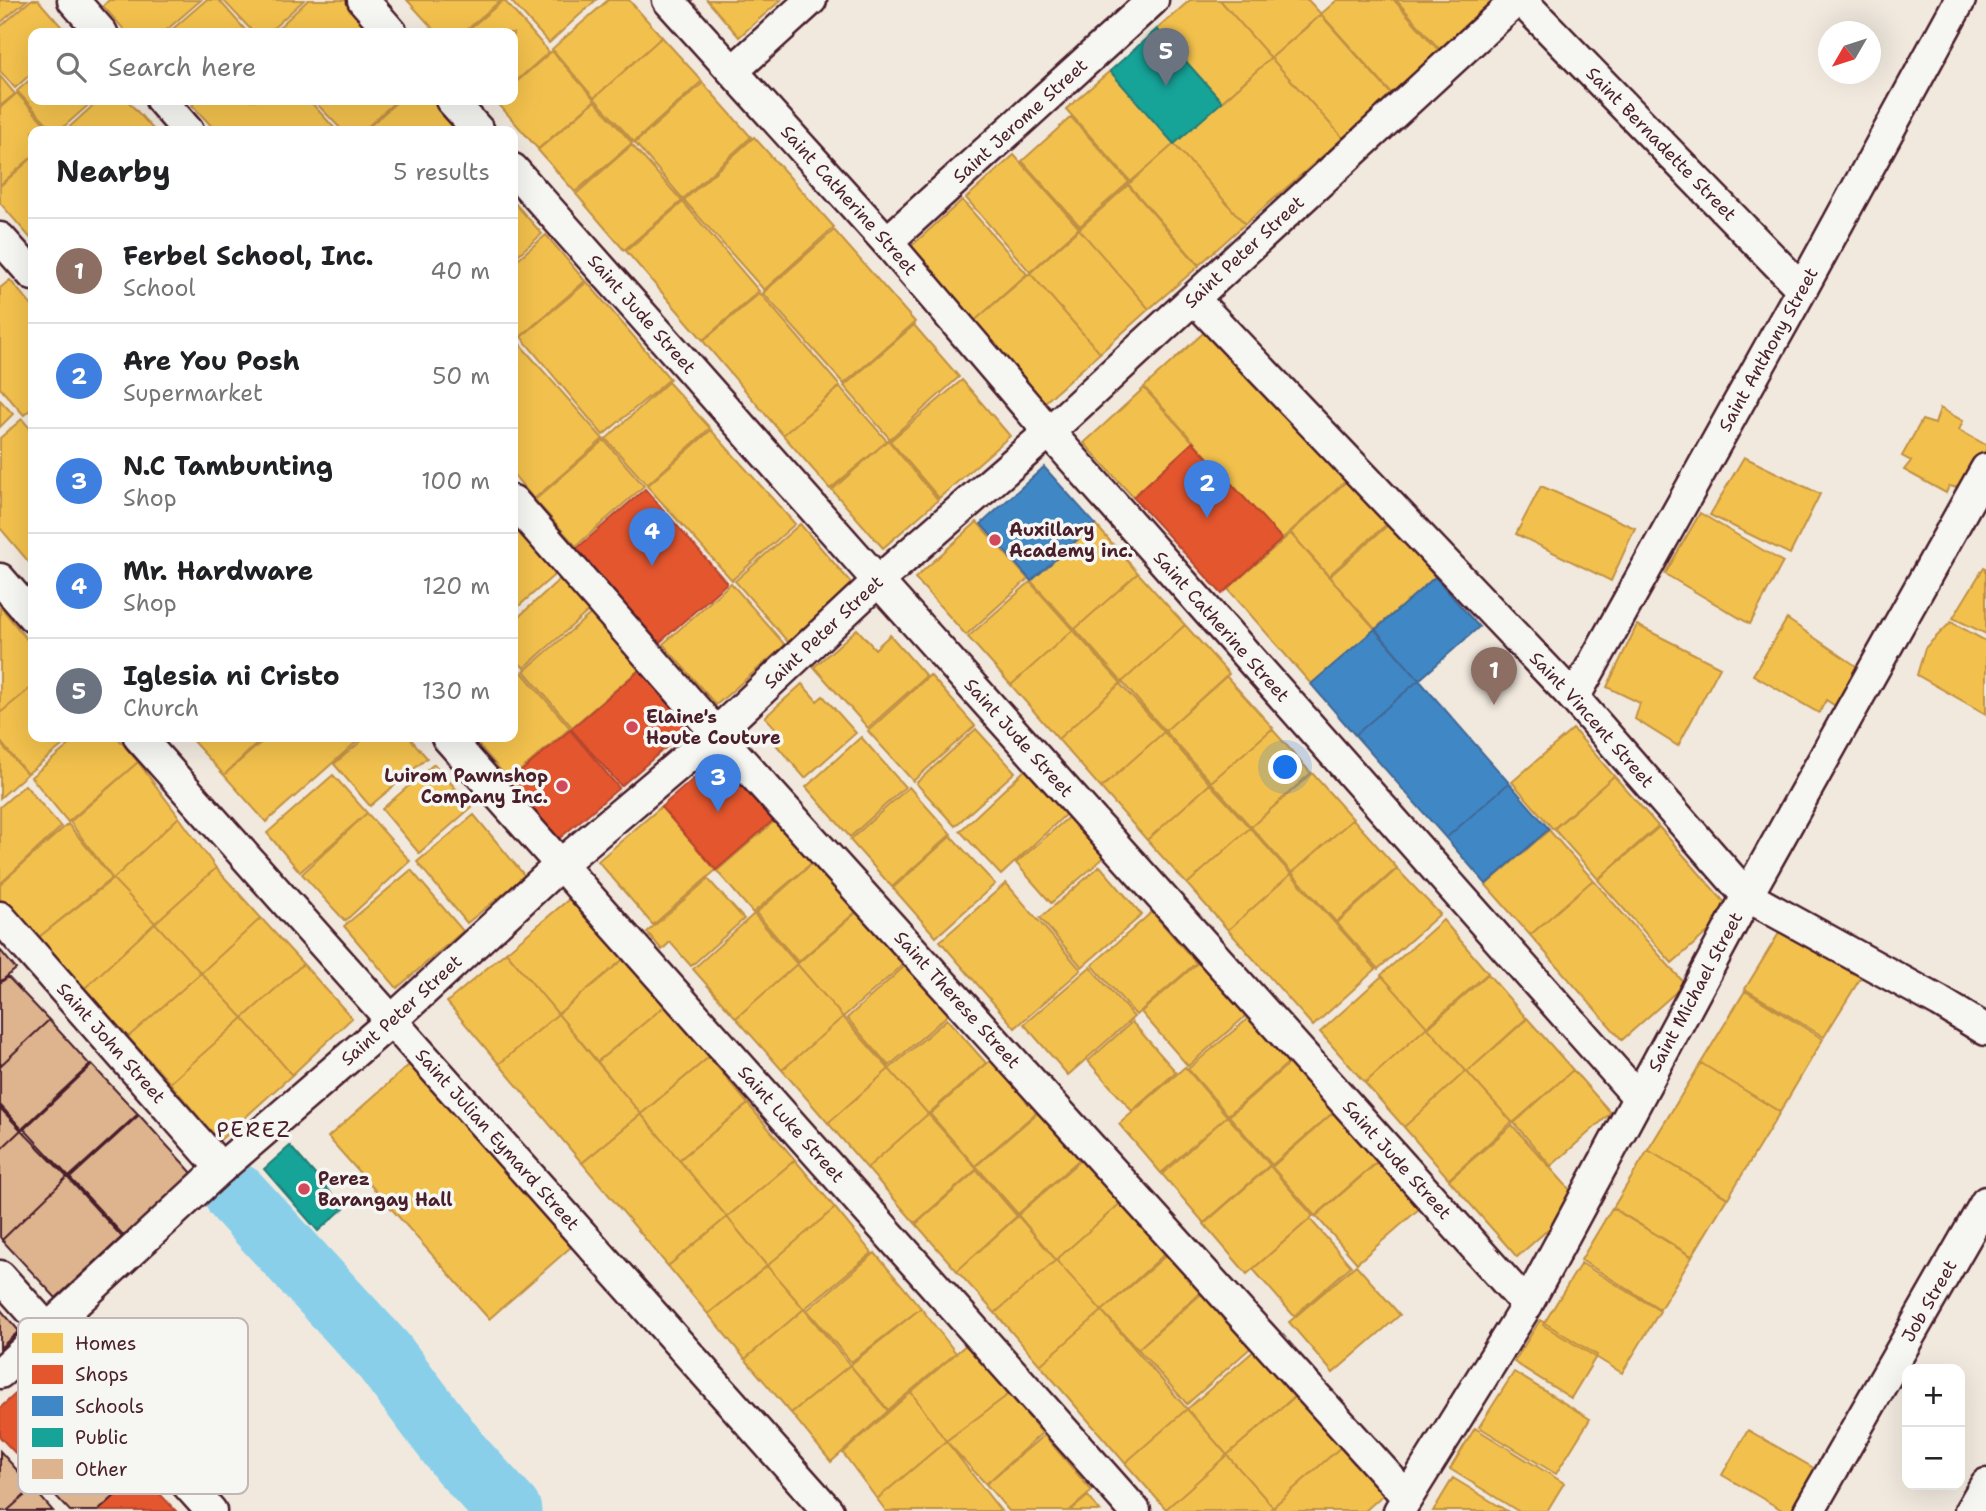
<!DOCTYPE html>
<meta charset="utf-8">
<style>
:root{--surface:#fff;--page:#f2f2f2;--text:#202124;--muted:#757577;--line:#e0e0e0;--accent:#7c3aed}
body{margin:0;font-family:"Shantell Sans",sans-serif;background:var(--page);color:var(--text)}
.controls{position:absolute;right:21px;bottom:21px;display:grid;overflow:hidden;border-radius:14px;box-shadow:0 7px 28px #0002}
.controls button{width:63px;height:63px;display:grid;place-items:center;padding:0;border:0;border-bottom:2px solid var(--line);background:var(--surface);color:var(--text);font:35px sans-serif}
.compass{position:absolute;left:1818px;top:21px;width:63px;height:63px;border-radius:50%;background:var(--surface);box-shadow:0 7px 28px #0002;rotate:231deg}
.you{position:absolute;left:1286px;top:768px;width:24px;height:24px;margin:-18px;border:5px solid #fff;border-radius:50%;background:#1a73e8;box-shadow:0 0 0 10px #1a73e833}
.badge{display:grid;place-items:center;width:46px;height:46px;border-radius:50%;background:var(--accent);color:#fff;font-size:23px;font-weight:700}
.pin{position:absolute;translate:-50% -58px;filter:drop-shadow(0 2px 4px #0008)}
.pin::after{content:'';position:absolute;top:37px;width:24px;height:21px;background:inherit;clip-path:polygon(0 0,100% 0,50% 100%)}
.list{margin:0;padding:0;list-style:none}
h2{display:flex;justify-content:space-between;align-items:center;height:91px;margin:0;padding:0 28px;font-size:30px}
h2 small{font-size:23px;font-weight:400;color:var(--muted)}
.list li{display:grid;grid-template-columns:46px 1fr auto;gap:21px;align-items:center;box-sizing:border-box;height:105px;padding:0 28px;border-top:2px solid var(--line)}
.list b{display:block;font-size:26px;white-space:nowrap}
.list p{margin:0;font-size:23px;white-space:nowrap;color:var(--muted)}
.list em{font-size:23px;font-style:normal;color:var(--muted)}
.icon{flex:none;width:38px;height:38px;fill:none;stroke:currentColor;stroke-width:2;stroke-linecap:round;stroke-linejoin:round}
.map{position:relative;flex:none;width:1986px;height:1511px;overflow:hidden}
.search{position:absolute;background:var(--surface);box-shadow:0 7px 28px #0002;left:28px;top:28px;width:490px;height:77px;display:flex;align-items:center;gap:18px;box-sizing:border-box;padding:0 24px;border-radius:14px;color:var(--muted);font-size:26px}
.panel{position:absolute;background:var(--surface);box-shadow:0 7px 28px #0002;left:28px;top:126px;width:490px;height:616px;border-radius:14px}
.map>svg:first-child{display:block}
.homes{fill:#f2c14e;stroke:#c09044;stroke-width:2}
.shops{fill:#e4572e;stroke:#b6462d;stroke-width:2}
.schools{fill:#3f88c5;stroke:#426897;stroke-width:2}
.public{fill:#17a398;stroke:#267b77;stroke-width:2}
.lines{fill:none;stroke-linecap:round;stroke-linejoin:round}
.river{stroke:#89cfea;stroke-width:65}
.building{fill:#ddb48e;stroke:#4a1f2b;stroke-width:2}
.street-casing{stroke:#4a1f2b;stroke-width:35}
.street{stroke:#f6f6f2;stroke-width:30}
.poi-dot{fill:#d1495b;stroke:#f6f6f2;stroke-width:2.5}
.labels{text-anchor:middle;stroke-width:7;stroke-linejoin:round;paint-order:stroke}
.street-label{font-size:18px;fill:#4a1f2b;stroke:#f6f6f2}
.poi-label{font-size:18px;font-weight:bold;fill:#4a1f2b;stroke:#f6f6f2;text-anchor:start}
.quarter-label{font-size:21px;letter-spacing:2px;fill:#4a1f2b;stroke:#f6f6f2}
.key{fill:#f6f6f2;stroke:#c2b6b6;stroke-width:2}
.key-label{font-size:19px;fill:#4a1f2b}
</style>
<div class="map">
<svg width="1986" height="1511" viewBox="0 0 1986 1511">
<rect width="100%" height="100%" fill="#f1e9de"/>
<filter id="ink" filterUnits="userSpaceOnUse"><feTurbulence type="fractalNoise" baseFrequency=".0143" numOctaves="2"/><feDisplacementMap in="SourceGraphic" scale="14" xChannelSelector="R" yChannelSelector="G"/><feConvolveMatrix kernelMatrix="1 2 1 2 8 2 1 2 1" color-interpolation-filters="sRGB"/></filter>
<g filter="url(#ink)">
<path class="homes" d="M0,0H27L0,23Z
M31,0H38L67,33H33V72L15,88L0,71V27Z
M109,0H201L163,33H127L103,6Z
M206,0H219L248,33H168Z
M223,0H304L268,33H254Z
M308,0H346L372,28L366,33H273Z
M407,0H501L463,33H437Z
M504,0L549,52L513,84V33H464Z
M510,0H596L549,43Z
M608,0H629L662,37L594,98L552,49Z
M707,0H781L739,37Z
M1190,0H1220L1271,58L1222,102L1157,29Z
M1220,0H1308L1321,14L1271,58Z
M1337,0H1394L1440,52L1392,94L1321,14Z
M1396,0H1494L1496,3L1441,51Z
M1321,15L1392,95L1343,138L1271,58Z
M662,37L702,81L634,142L594,98Z
M552,51L595,100L538,149L495,100H513V85Z
M1271,58L1343,138L1245,224L1174,144Z
M1110,71L1174,144L1131,182L1066,109Z
M0,76L15,94L0,106Z
M33,77V100H94L59,131H54L17,91Z
M703,83L751,137L683,199L635,143Z
M17,93L51,131H33V156L0,185V108Z
M99,100H127L153,129L151,131H65Z
M198,100H309L337,131H216L192,105Z
M313,100H397L363,131H343Z
M399,100H436L465,131H364Z
M595,101L632,143L575,192L538,150Z
M1071,117L1129,182L1080,226L1022,161Z
M754,137L834,227L764,290L684,200Z
M1174,144L1245,224L1199,265L1128,184Z
M632,145L682,201L624,250L576,194Z
M1014,155L1079,228L1030,272L966,198Z
M33,157V241L0,203V186Z
M1128,185L1199,266L1149,309L1079,229Z
M962,200L1027,274L971,324L906,251Z
M513,201L542,234L513,259Z
M683,202L759,291L703,340L626,251Z
M1079,229L1149,309L1100,353L1030,273Z
M834,230L915,322L844,384L763,293Z
M546,235L585,281L519,338L513,331V263Z
M1030,273L1100,353L1044,403L973,322Z
M10,280L33,307V407L24,415L0,388V288Z
M587,282L670,379L603,435L521,337Z
M760,293L840,386L783,435L703,341Z
M914,325L959,377L890,439L844,386Z
M1211,326L1349,478L1282,539L1144,387Z
M517,341L603,439L534,499L513,474V345Z
M962,380L1010,436L939,498L890,441Z
M668,382L710,428L647,485L606,439Z
M840,387L887,441L830,489L783,435Z
M1144,388L1193,442L1133,497L1084,443Z
M0,400L13,414L0,427Z
M1940,408L1963,421L1959,430L1986,445V450L1963,489L1949,486L1946,493L1904,470L1911,461L1902,456L1922,420L1935,424Z
M22,419L33,432V567L0,528V438Z
M711,430L795,524L732,580L647,486Z
M604,440L644,486L576,546L535,500Z
M888,440L938,500L883,548L832,490Z
M1744,457L1820,494L1790,554L1710,515Z
M1349,479L1388,523L1328,576L1290,533Z
M1541,486L1635,528L1611,581L1516,534Z
M1700,513L1783,562L1750,624L1665,574Z
M513,522L559,571L513,611Z
M977,522L1028,579L966,635L915,578Z
M800,524L853,585L788,642L735,581Z
M1095,524L1138,573L1075,629L1031,581Z
M1389,524L1435,577L1375,629L1329,577Z
M1291,533L1375,629L1311,684L1228,589Z
M1984,567L1986,568V634L1953,618Z
M1138,573L1185,625L1122,682L1075,629Z
M563,576L592,608L524,668L513,656V622Z
M1030,582L1073,630L1011,685L968,637Z
M731,583L785,645L716,705L663,644Z
M0,606L33,647V686L0,713Z
M594,611L642,667L572,727L524,671Z
M1787,619L1865,672L1842,710L1826,700L1819,713L1753,675Z
M1951,622L1986,641V714L1917,675L1925,648Z
M1185,625L1229,674L1165,731L1122,682Z
M1637,625L1720,667L1678,746L1635,719L1640,703L1607,687Z
M857,629L875,649L890,635L926,676L868,728L814,667Z
M1073,630L1121,683L1058,739L1011,685Z
M513,662L570,728L509,780L472,737H513Z
M930,675L975,726L913,781L868,731Z
M1226,676L1273,728L1211,782L1165,731Z
M802,684L817,701L823,696L856,733L805,778L772,740L780,733L765,717Z
M1120,684L1164,732L1101,788L1058,739Z
M33,686V737H73L27,774L0,741V713Z
M976,729L1015,772L955,826L916,783Z
M1272,729L1311,773L1251,827L1211,782Z
M1573,729L1614,776L1553,829L1512,782Z
M1164,732L1210,784L1147,840L1101,788Z
M79,737H117L138,762L68,822L31,777Z
M189,737H264L224,775Z
M267,737H362L266,822L224,775Z
M366,737H409L427,758L370,806L334,764Z
M861,737L905,787L850,837L806,787Z
M0,743L27,774L0,798Z
M138,762L179,817L113,879L70,822Z
M434,764L472,807L419,853L382,809Z
M1025,770L1066,814L1001,875L960,831Z
M1312,773L1353,819L1292,873L1251,827Z
M333,775L367,813L300,872L267,833Z
M1614,776L1658,826L1598,879L1554,829Z
M1210,784L1250,828L1187,884L1147,840Z
M25,785L61,827L0,884V807Z
M909,787L951,834L892,887L850,840Z
M661,807L716,870L653,925L598,861Z
M367,813L410,861L345,921L302,874Z
M1072,814L1107,855L1051,903L1016,863Z
M474,815L525,876L467,923L417,862Z
M179,817L216,868L155,923L113,879Z
M778,818L814,861L753,913L717,871Z
M1353,819L1397,868L1336,922L1292,873Z
M68,824L112,878L39,937L0,899V884Z
M1659,827L1732,911L1672,963L1598,880Z
M1250,828L1291,874L1228,930L1187,884Z
M1549,830L1593,880L1530,935L1486,885Z
M951,836L995,884L936,937L893,888Z
M815,861L858,910L798,962L756,913Z
M1100,866L1142,915L1082,967L1040,918Z
M216,868L261,918L201,973L155,923Z
M1397,869L1440,914L1378,969L1337,923Z
M411,870L463,931L397,988L344,926Z
M1291,874L1376,969L1313,1026L1228,930Z
M113,879L155,923L85,988L39,937Z
M708,879L744,919L691,966L670,942L662,950L647,932Z
M1593,880L1685,984L1622,1040L1530,935Z
M1006,883L1081,970L1015,1028L940,941Z
M574,895L626,957L558,1014L506,952Z
M858,911L904,964L843,1017L797,964Z
M1152,912L1196,963L1136,1015L1092,965Z
M754,914L797,964L736,1018L693,969Z
M261,918L303,964L243,1018L201,973Z
M1443,920L1488,973L1427,1027L1381,975Z
M155,923L201,973L128,1037L85,988Z
M1784,925L1863,974L1824,1037L1745,989Z
M506,952L558,1014L499,1064L447,1002Z
M626,957L666,1005L597,1062L558,1014Z
M1200,961L1247,1015L1188,1066L1141,1012Z
M303,964L352,1018L292,1075L243,1018Z
M797,964L843,1017L782,1070L736,1018Z
M906,965L949,1014L889,1066L847,1018Z
M1090,967L1134,1017L1068,1075L1024,1024Z
M201,973L243,1018L170,1083L128,1037Z
M1488,974L1527,1019L1467,1072L1428,1028Z
M1382,976L1427,1027L1365,1083L1320,1032Z
M1745,991L1823,1039L1780,1112L1701,1063Z
M666,1005L709,1057L641,1114L597,1062Z
M558,1014L641,1114L582,1163L499,1064Z
M843,1017L889,1069L828,1123L782,1070Z
M1250,1017L1289,1062L1228,1115L1188,1069Z
M243,1018L292,1075L219,1141L170,1083Z
M1527,1018L1573,1070L1513,1123L1467,1072Z
M947,1019L986,1063L928,1114L889,1069Z
M1132,1022L1176,1072L1132,1111L1088,1061Z
M1427,1027L1466,1071L1404,1127L1365,1083Z
M709,1057L748,1104L679,1160L641,1114Z
M992,1059L1038,1111L975,1166L930,1114Z
M1293,1060L1336,1110L1272,1165L1229,1116Z
M1701,1063L1780,1112L1728,1198L1648,1150Z
M410,1064L571,1247L489,1319L328,1137Z
M1185,1067L1227,1116L1161,1173L1119,1124Z
M889,1069L928,1114L867,1168L828,1123Z
M1573,1070L1611,1113L1551,1166L1514,1123Z
M1466,1071L1512,1122L1449,1179L1404,1127Z
M748,1104L795,1160L727,1217L679,1160Z
M1041,1110L1082,1157L1018,1214L976,1166Z
M1335,1111L1378,1161L1315,1216L1272,1167Z
M641,1114L727,1217L668,1266L582,1163Z
M928,1114L977,1169L915,1223L867,1168Z
M1227,1116L1270,1165L1204,1223L1162,1174Z
M1512,1125L1580,1201L1517,1257L1449,1180Z
M1648,1150L1727,1198L1692,1256L1613,1208Z
M1084,1157L1123,1201L1056,1260L1018,1215Z
M795,1160L835,1208L767,1266L727,1217Z
M1378,1162L1419,1209L1357,1263L1316,1216Z
M1270,1166L1313,1216L1247,1274L1204,1224Z
M977,1170L1017,1216L957,1271L916,1224Z
M1123,1201L1168,1251L1102,1311L1056,1260Z
M835,1208L872,1253L804,1309L767,1266Z
M1612,1208L1692,1257L1660,1309L1581,1260Z
M1018,1216L1056,1260L995,1313L957,1271Z
M727,1217L767,1266L708,1314L668,1266Z
M1310,1219L1351,1266L1294,1316L1253,1269Z
M1170,1252L1204,1289L1138,1349L1102,1311Z
M875,1253L921,1308L851,1362L807,1310Z
M1056,1260L1102,1311L1040,1365L995,1313Z
M1581,1263L1660,1311L1622,1373L1543,1325Z
M1356,1265L1400,1315L1333,1373L1289,1322Z
M767,1266L804,1309L745,1359L708,1314Z
M1207,1289L1255,1344L1187,1404L1138,1349Z
M921,1308L956,1353L888,1410L850,1365Z
M804,1309L850,1365L791,1413L745,1359Z
M1102,1311L1187,1409L1125,1463L1040,1365Z
M1540,1320L1597,1355L1571,1398L1514,1362Z
M967,1344L1009,1394L946,1441L911,1392Z
M1256,1349L1296,1395L1227,1455L1187,1409Z
M850,1365L888,1411L831,1462L791,1413Z
M1514,1372L1590,1419L1556,1474L1479,1427Z
M911,1392L946,1441L877,1499L843,1453Z
M1009,1394L1042,1433L986,1484L946,1441Z
M1297,1395L1342,1446L1273,1507L1227,1455Z
M1187,1409L1227,1455L1166,1509L1125,1463Z
M1475,1428L1564,1483L1547,1511H1518L1450,1469Z
M1748,1430L1824,1474L1797,1511H1784L1722,1475Z
M1044,1435L1092,1491L1069,1511H1009L986,1484Z
M946,1441L1001,1511H886L877,1499Z
M1342,1446L1384,1494L1365,1511H1276L1273,1507Z
M1227,1455L1273,1507L1269,1511H1168L1166,1509Z
M1453,1478L1507,1511H1433Z
M1088,1496L1100,1511H1070Z"/>
<path class="shops" d="M1193,442L1282,539L1222,594L1133,497Z
M645,489L727,583L659,643L576,549Z
M642,668L692,725L621,786L571,729Z
M570,730L619,788L555,842L506,784Z
M721,755L776,818L716,870L661,807Z
M43,1369L98,1427L41,1480L0,1437V1408Z
M140,1473L176,1511H98Z"/>
<path class="schools" d="M1044,467L1095,524L1031,581L981,524Z
M1435,577L1479,627L1419,680L1375,630Z
M1375,629L1419,680L1355,735L1311,684Z
M1419,680L1509,783L1446,838L1355,735Z
M1509,783L1549,829L1486,884L1446,838Z"/>
<path class="public" d="M1157,29L1222,102L1174,144L1110,71Z
M290,1146L344,1208L318,1231L264,1169Z"/>
<g class="lines">
<path class="river" d="M237,1196L383,1355L462,1460L509,1511"/>
</g>
<path class="building" d="M0,950L16,969L0,982Z
M8,977L49,1020L0,1066V983Z
M49,1020L90,1065L22,1129L0,1105V1066Z
M92,1065L138,1114L69,1177L24,1129Z
M0,1108L21,1130L0,1150Z
M139,1115L193,1174L125,1237L70,1178Z
M21,1130L67,1177L2,1240L0,1237V1150Z
M67,1177L122,1237L56,1298L2,1240Z
M0,1309L19,1331L0,1348Z
M98,1427L140,1473L98,1511H70L41,1480Z
M0,1451L33,1488L7,1511H0Z
M33,1488L53,1511H7Z"/>
<g class="lines">
<g class="street-casing">
<g id="street">
<path d="M73,0L102,33"/>
<path d="M363,0L392,33"/>
<path id="s1" d="M668,0L887,242L1042,424L1638,1097"/>
<path id="s2" d="M1521,0L1802,289"/>
<path d="M733,71L811,0"/>
<path d="M161,100L188,131"/>
<path d="M451,100L479,131"/>
<path id="s3" d="M513,169L878,581L1527,1305"/>
<path d="M0,238L33,275"/>
<path id="s4" d="M887,242L1153,0"/>
<path id="s5" d="M1194,299L1574,698L1747,896L1940,1002L1986,1030"/>
<path id="s6" d="M513,501L725,743L1407,1497"/>
<path d="M0,579L33,617"/>
<path id="s7" d="M1574,698L1802,289L1960,0"/>
<path id="s8" d="M139,737L828,1511"/>
<path id="s9" d="M447,737L1135,1511"/>
<path id="s10" d="M0,917L221,1168"/>
<path d="M0,1276L211,1511"/>
<path id="s11" d="M0,1373L221,1168L391,1021L561,864L716,733L878,581L1049,432L1517,0"/>
<path id="s12" d="M1399,1511L1527,1305L1747,896L1986,469"/>
<path id="s13" d="M1809,1511L1986,1202"/>
<path d="M1970,1511L1986,1484"/>
</g>
</g>
<use href="#street" class="street"/>
</g>
</g>
<g class="poi-dot">
<circle cx="995" cy="540" r="7"/>
<circle cx="632" cy="727" r="7"/>
<circle cx="562" cy="786" r="7"/>
<circle cx="304" cy="1189" r="7"/>
</g>
<g class="labels">
<g class="street-label">
<text dy="6" stroke="none"><textPath href="#s4" startOffset="180">Saint Jerome Street</textPath></text>
<text dy="6" stroke="none"><textPath href="#s2" startOffset="201">Saint Bernadette Street</textPath></text>
<text dy="6" stroke="none"><textPath href="#s1" startOffset="270">Saint Catherine Street</textPath></text>
<text dy="6" stroke="none"><textPath href="#s11" startOffset="1675">Saint Peter Street</textPath></text>
<text dy="6" stroke="none"><textPath href="#s3" startOffset="194">Saint Jude Street</textPath></text>
<text dy="6" stroke="none"><textPath href="#s7" startOffset="399">Saint Anthony Street</textPath></text>
<text dy="6" stroke="none"><textPath href="#s1" startOffset="836">Saint Catherine Street</textPath></text>
<text dy="6" stroke="none"><textPath href="#s11" startOffset="1108">Saint Peter Street</textPath></text>
<text dy="6" stroke="none"><textPath href="#s5" startOffset="579">Saint Vincent Street</textPath></text>
<text dy="6" stroke="none"><textPath href="#s3" startOffset="761">Saint Jude Street</textPath></text>
<text dy="6" stroke="none"><textPath href="#s12" startOffset="598">Saint Michael Street</textPath></text>
<text dy="6" stroke="none"><textPath href="#s6" startOffset="668">Saint Therese Street</textPath></text>
<text dy="6" stroke="none"><textPath href="#s11" startOffset="541">Saint Peter Street</textPath></text>
<text dy="6" stroke="none"><textPath href="#s10" startOffset="168">Saint John Street</textPath></text>
<text dy="6" stroke="none"><textPath href="#s9" startOffset="518">Saint Luke Street</textPath></text>
<text dy="6" stroke="none"><textPath href="#s8" startOffset="539">Saint Julian Eymard Street</textPath></text>
<text dy="6" stroke="none"><textPath href="#s3" startOffset="1328">Saint Jude Street</textPath></text>
<text dy="6" stroke="none"><textPath href="#s13" startOffset="242">Job Street</textPath></text>
</g>
<g class="poi-label">
<text x="1009" y="536">Auxillary<tspan x="1009" dy="21">Academy inc.</tspan></text>
<text x="646" y="723">Elaine's<tspan x="646" dy="21">Houte Couture</tspan></text>
<text x="548" y="782" text-anchor="end">Luirom Pawnshop<tspan x="548" dy="21">Company Inc.</tspan></text>
<text x="318" y="1185">Perez<tspan x="318" dy="21">Barangay Hall</tspan></text>
</g>
<g class="quarter-label">
<text x="254" y="1137">PEREZ</text>
</g>
</g>
<rect x="18" y="1318" width="230" height="176" rx="10" class="key"/>
<rect x="32" y="1333" width="31" height="20" fill="#f2c14e"/>
<rect x="32" y="1365" width="31" height="19" fill="#e4572e"/>
<rect x="32" y="1396" width="31" height="20" fill="#3f88c5"/>
<rect x="32" y="1428" width="31" height="19" fill="#17a398"/>
<rect x="32" y="1459" width="31" height="20" fill="#ddb48e"/>
<g class="key-label">
<text x="75" y="1350">Homes</text>
<text x="75" y="1381">Shops</text>
<text x="75" y="1413">Schools</text>
<text x="75" y="1444">Public</text>
<text x="75" y="1476">Other</text>
</g>
</svg>
<div class="controls">
<button>+</button>
<button>−</button>
</div>
<svg class="compass" viewBox="-18 -18 36 36"><path d="M0-13l5 13h-10z" fill="#e53935"/><path d="M0 13l5-13h-10z" fill="#757577"/></svg>
<div class="you"></div>
<div class="pin badge" style="left:1494px;top:705px;background:#8d6e63">1</div>
<div class="pin badge" style="left:1207px;top:518px;background:#3f7fe0">2</div>
<div class="pin badge" style="left:718px;top:812px;background:#3f7fe0">3</div>
<div class="pin badge" style="left:652px;top:566px;background:#3f7fe0">4</div>
<div class="pin badge" style="left:1166px;top:86px;background:#6b7280">5</div>
<div class="search"><svg class="icon" aria-label="search" viewBox="0 0 24 24"><circle cx="10" cy="10" r="6"/><path d="M15 15l6 6"/></svg>Search here</div>
<section class="panel">
<h2>Nearby<small>5 results</small></h2>
<ul class="list">
<li><span class="badge" style="background:#8d6e63">1</span><div><b>Ferbel School, Inc.</b><p>School</p></div><em>40 m</em></li>
<li><span class="badge" style="background:#3f7fe0">2</span><div><b>Are You Posh</b><p>Supermarket</p></div><em>50 m</em></li>
<li><span class="badge" style="background:#3f7fe0">3</span><div><b>N.C Tambunting</b><p>Shop</p></div><em>100 m</em></li>
<li><span class="badge" style="background:#3f7fe0">4</span><div><b>Mr. Hardware</b><p>Shop</p></div><em>120 m</em></li>
<li><span class="badge" style="background:#6b7280">5</span><div><b>Iglesia ni Cristo</b><p>Church</p></div><em>130 m</em></li>
</ul>
</section>
</div>
